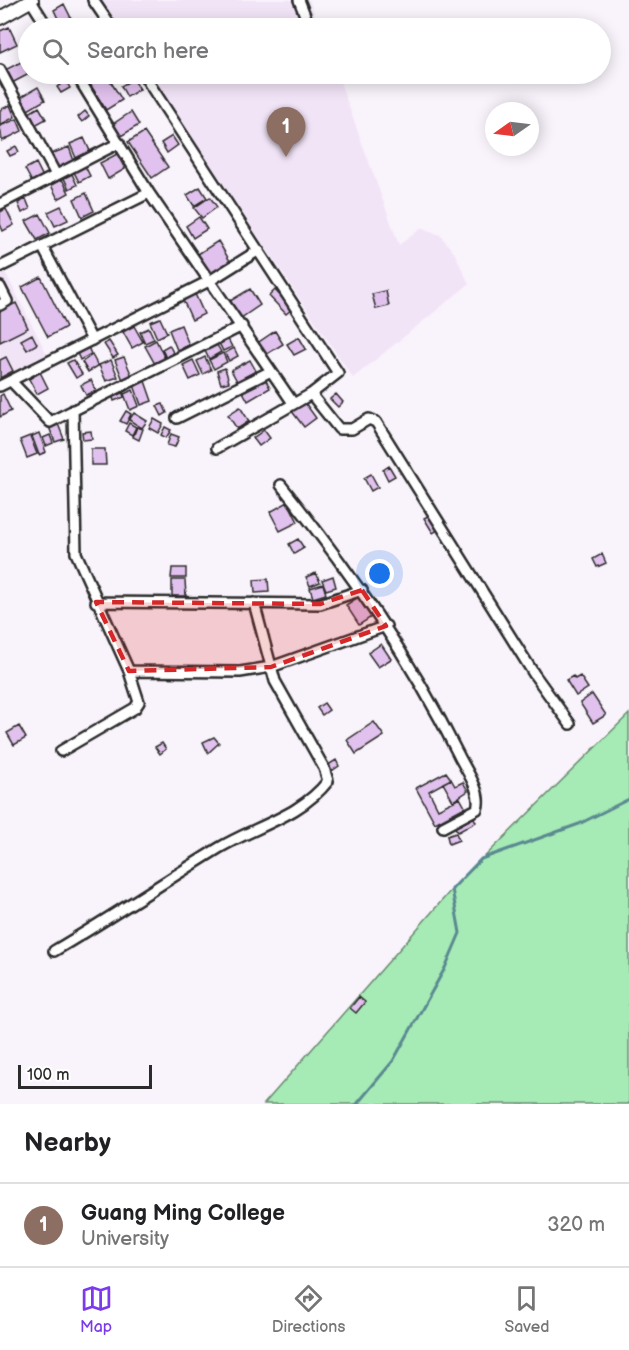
<!DOCTYPE html>
<style>
:root{--surface:#fff;--page:#f2f2f2;--text:#202124;--muted:#757577;--line:#e0e0e0;--accent:#7c3aed}
body{margin:0;font-family:"Balsamiq Sans",sans-serif;background:var(--page);color:var(--text)}
.compass{position:absolute;left:485px;top:102px;width:54px;height:54px;border-radius:50%;background:var(--surface);box-shadow:0 3px 15px #0003;rotate:256deg}
.scale{position:absolute;left:18px;bottom:15px;width:134px;box-sizing:border-box;padding-left:6px;border:3px solid #2b2b2b;border-top:0;font-size:16px;line-height:21px;white-space:nowrap;color:#2b2b2b;-webkit-text-stroke:4px #fff;paint-order:stroke}
.you{position:absolute;left:380px;top:574px;width:21px;height:21px;margin:-15px;border:4px solid #fff;border-radius:50%;background:#1a73e8;box-shadow:0 0 0 9px #1a73e833}
.badge{display:grid;place-items:center;width:39px;height:39px;border-radius:50%;background:var(--accent);color:#fff;font-size:20px;font-weight:700}
.pin{position:absolute;translate:-50% -50px;filter:drop-shadow(0 2px 3px #0008)}
.pin::after{content:'';position:absolute;top:32px;width:21px;height:18px;background:inherit;clip-path:polygon(0 0,100% 0,50% 100%)}
.list{margin:0;padding:0;list-style:none}
h2{display:flex;justify-content:space-between;align-items:center;height:78px;margin:0;padding:0 24px;font-size:26px}
h2 small{font-size:20px;font-weight:400;color:var(--muted)}
.list li{display:grid;grid-template-columns:39px 1fr auto;gap:18px;align-items:center;box-sizing:border-box;height:84px;padding:0 24px;border-top:2px solid var(--line)}
.list b{display:block;font-size:22px;white-space:nowrap}
.list p{margin:0;font-size:20px;white-space:nowrap;color:var(--muted)}
.list em{font-size:20px;font-style:normal;color:var(--muted)}
.icon{flex:none;width:33px;height:33px;fill:none;stroke:currentColor;stroke-width:2;stroke-linecap:round;stroke-linejoin:round}
.map{position:relative;flex:none;width:629px;height:1104px;overflow:hidden}
.search{position:absolute;background:var(--surface);box-shadow:0 3px 15px #0003;left:18px;right:18px;top:18px;height:66px;display:flex;align-items:center;gap:15px;box-sizing:border-box;padding:0 21px;border-radius:33px;color:var(--muted);font-size:22px}
.sheet{height:162px;background:var(--surface)}
nav{display:flex;justify-content:space-around;align-items:center;box-sizing:border-box;height:84px;border-top:2px solid var(--line);background:var(--surface);font-size:16px;color:var(--muted)}
nav a{display:grid;justify-items:center;gap:3px}
nav .on{color:var(--accent)}
.map>svg:first-child{display:block}
.built{fill:#f2e4f7}
.green{fill:#a6eab5;stroke:#688a70;stroke-width:1.5}
.lines{fill:none;stroke-linecap:round;stroke-linejoin:round}
.stream{stroke:#5a8991;stroke-width:3}
.building{fill:#e1c1ed;stroke:#2b2b2b;stroke-width:1.5}
.minor-casing{stroke:#2b2b2b;stroke-width:14}
.major-casing{stroke:#2b2b2b;stroke-width:16}
.minor{stroke:#fff;stroke-width:9}
.major{stroke:#fff;stroke-width:12}
.marked{fill:#d62828;fill-opacity:0.2;stroke:#d62828;stroke-width:4.5;stroke-dasharray:12 8;stroke-linejoin:round}
</style>
<div class="map">
<svg width="629" height="1104" viewBox="0 0 629 1104">
<rect width="100%" height="100%" fill="#f9f3fb"/>
<filter id="ink" filterUnits="userSpaceOnUse"><feTurbulence type="fractalNoise" baseFrequency=".0167" numOctaves="2"/><feDisplacementMap in="SourceGraphic" scale="12" xChannelSelector="R" yChannelSelector="G"/><feConvolveMatrix kernelMatrix="1 2 1 2 8 2 1 2 1" color-interpolation-filters="sRGB"/></filter>
<g filter="url(#ink)">
<path class="built" d="M100,0H309L320,28H119Z
M149,74H337L399,245L422,228L440,235L455,254L469,284L353,378Z
M4,270L48,356L0,380V272Z"/>
<path class="green" d="M629,714V1104H264L452,889Z"/>
<g class="lines">
<path class="stream" d="M357,1104L393,1061L445,968L460,933L452,889L481,859L579,824L629,799"/>
</g>
<path class="building" d="M64,4L71,18L60,23L54,10Z
M9,27L17,44L0,52V31Z
M25,60L29,74L12,83L5,70Z
M52,74H62L64,78L56,82Z
M106,74L122,100L106,110L90,84Z
M133,79L140,89L127,97L121,86Z
M66,81L70,88L61,93L57,87Z
M38,87L45,100L28,110L21,97Z
M10,105L15,117L0,125V110Z
M39,107L46,119L35,125L29,113Z
M85,111L89,116L82,122L78,117Z
M131,112L139,125L121,136L113,124Z
M17,119L22,131L2,141L0,126Z
M144,132L168,167L152,178L128,142Z
M172,136L178,145L167,153L161,143Z
M84,138L90,151L76,158L70,144Z
M16,146L19,152L10,156L7,151Z
M69,147L74,161L57,168L51,154Z
M117,154L125,169L108,179L100,163Z
M36,163L43,177L32,182L25,169Z
M85,166L90,176L79,182L74,172Z
M72,174L77,185L69,189L64,178Z
M62,179L69,193L58,199L51,185Z
M200,187L207,198L194,206L187,195Z
M86,193L94,211L82,217L74,199Z
M210,197L217,207L202,218L194,208Z
M26,199L30,209L22,213L18,203Z
M61,206L68,220L55,226L48,212Z
M6,209L14,225L3,231L0,224V212Z
M40,214L50,233L37,240L26,221Z
M199,217L207,229L193,238L186,226Z
M218,241L230,261L211,274L198,254Z
M41,277L66,327L48,337L22,287Z
M250,289L260,305L241,318L230,301Z
M275,290L292,309L286,314L269,296Z
M386,291L389,306L376,309L372,294Z
M195,294L204,314L192,320L183,300Z
M16,303L28,328L0,342V311Z
M160,318L167,333L157,338L150,322Z
M181,325L189,345L177,350L169,330Z
M134,326L143,342L132,348L123,332Z
M149,328L154,339L145,343L140,332Z
M275,331L283,344L264,356L256,344Z
M32,334L37,344L27,350L21,340Z
M299,337L306,349L294,355L287,344Z
M228,339L232,347L223,351L219,343Z
M156,340L165,359L155,364L145,346Z
M109,341L118,355L113,358L104,344Z
M169,345L174,354L166,358L162,349Z
M217,345L221,352L209,359L205,351Z
M88,347L91,354L80,360L77,353Z
M234,348L238,356L229,361L225,353Z
M223,353L227,362L214,369L209,360Z
M92,355L98,366L88,372L82,362Z
M6,357L13,371L0,378V360Z
M124,357L132,376L123,380L115,360Z
M205,357L211,370L203,374L197,361Z
M73,360L82,374L76,378L67,363Z
M111,360L118,377L106,381L99,365Z
M193,360L200,375L190,380L183,365Z
M250,360L256,371L237,381L231,370Z
M225,368L229,382L221,384L217,371Z
M40,372L48,388L37,394L29,379Z
M264,377L270,388L248,401L242,390Z
M91,380L96,391L86,395L81,385Z
M145,381L152,401L141,405L134,385Z
M133,390L139,406L130,410L124,394Z
M122,391L124,397L114,401L112,394Z
M3,394L11,411L0,417V396Z
M336,394L343,402L338,407L330,399Z
M303,400L316,418L304,427L291,410Z
M163,404L167,413L162,416L157,406Z
M240,407L249,421L237,429L228,415Z
M126,411L131,414L126,424L120,421Z
M134,413L147,421L142,428L129,420Z
M154,419L163,424L158,433L149,428Z
M129,423L136,427L132,435L125,431Z
M58,424L64,439L55,442L49,427Z
M137,427L143,429L139,440L133,437Z
M165,427L171,430L166,438L161,435Z
M264,430L270,438L259,446L253,438Z
M91,431L92,439L83,440L82,432Z
M39,433L46,452L39,455L32,436Z
M171,434L179,437L175,447L167,445Z
M50,435L53,443L46,446L43,438Z
M30,436L37,454L27,458L20,440Z
M91,449H105L106,465H91Z
M389,466L395,476L388,480L383,470Z
M371,474L378,487L371,491L364,478Z
M288,502L298,522L280,531L270,512Z
M433,513L441,528L433,533L424,518Z
M298,539L304,548L294,554L289,544Z
M602,554L606,563L597,567L593,559Z
M172,568H186V578H171Z
M316,573L320,582L310,586L306,577Z
M333,576L336,587L326,590L322,580Z
M268,579L269,592L255,593L254,580Z
M172,580H185L186,596H172Z
M323,584L326,594L313,598L310,588Z
M363,594L376,614L359,625L346,605Z
M381,644L391,659L378,667L368,653Z
M573,676L575,679L580,676L588,688L576,696L566,680Z
M592,694L606,715L593,723L580,703Z
M324,703L329,710L322,715L317,708Z
M374,722L384,736L356,754L347,740Z
M19,726L26,738L14,745L7,733Z
M214,737L219,743L208,753L203,742Z
M162,743L166,749L160,754L155,747Z
M336,760L339,766L329,773L325,767Z
M446,772L451,779L429,791L438,809L460,798L465,807L435,823L416,788Z
M451,779L455,786L463,782L468,791L453,801L443,783Z
M473,816L476,822L458,832L454,826Z
M456,833L459,840L449,844L447,836Z
M359,997L365,1002L356,1013L350,1008Z"/>
<g class="lines">
<g class="minor-casing">
<path id="minor" d="M93,0L112,28
M299,0L310,28
M31,1L48,28
M0,70L56,175
M76,74L149,193L293,403
M143,74L338,373L311,394L217,448
M0,204L119,143
M42,246L92,340
M0,267L149,193
M0,287L7,301L0,305
M11,381L50,422L242,326
M0,386L211,280L259,250
M311,394L339,429H352L369,419L376,422L534,674L570,724
M177,418L271,371
M281,485C349,570 410,657 458,754C465,769 483,792 477,809L443,827
M96,602L320,604L362,590
M129,671L240,672L271,667L386,626
M61,751L135,708L139,702L129,671L76,553L73,410
M54,951C110,918 164,882 219,848C256,826 301,816 328,781L324,768L275,681L254,603"/>
</g>
<g class="major-casing">
<path id="major" d="M0,18L32,0"/>
</g>
<use href="#minor" class="minor"/>
<use href="#major" class="major"/>
</g>
</g>
<path class="marked" d="M362,590L386,626L271,667L129,671L96,602L320,604Z"/>
</svg>
<svg class="compass" viewBox="-18 -18 36 36"><path d="M0-13l5 13h-10z" fill="#e53935"/><path d="M0 13l5-13h-10z" fill="#757577"/></svg>
<div class="scale">100 m</div>
<div class="you"></div>
<div class="pin badge" style="left:286px;top:157px;background:#8d6e63">1</div>
<div class="search"><svg class="icon" aria-label="search" viewBox="0 0 24 24"><circle cx="10" cy="10" r="6"/><path d="M15 15l6 6"/></svg>Search here</div>
</div>
<section class="sheet">
<h2>Nearby<small></small></h2>
<ul class="list">
<li><span class="badge" style="background:#8d6e63">1</span><div><b>Guang Ming College</b><p>University</p></div><em>320 m</em></li>
</ul>
</section>
<nav>
<a class="on"><svg class="icon" aria-label="map" viewBox="0 0 24 24"><path d="M3 6l6-2 6 2 6-2v14l-6 2-6-2-6 2zM9 4v14M15 6v14"/></svg>Map</a>
<a><svg class="icon" aria-label="directions" viewBox="0 0 24 24"><path d="M12 3l9 9-9 9-9-9zM9 14v-3h6M13 9l2 2-2 2"/></svg>Directions</a>
<a><svg class="icon" aria-label="saved" viewBox="0 0 24 24"><path d="M7 4h10v16l-5-4-5 4z"/></svg>Saved</a>
</nav>
